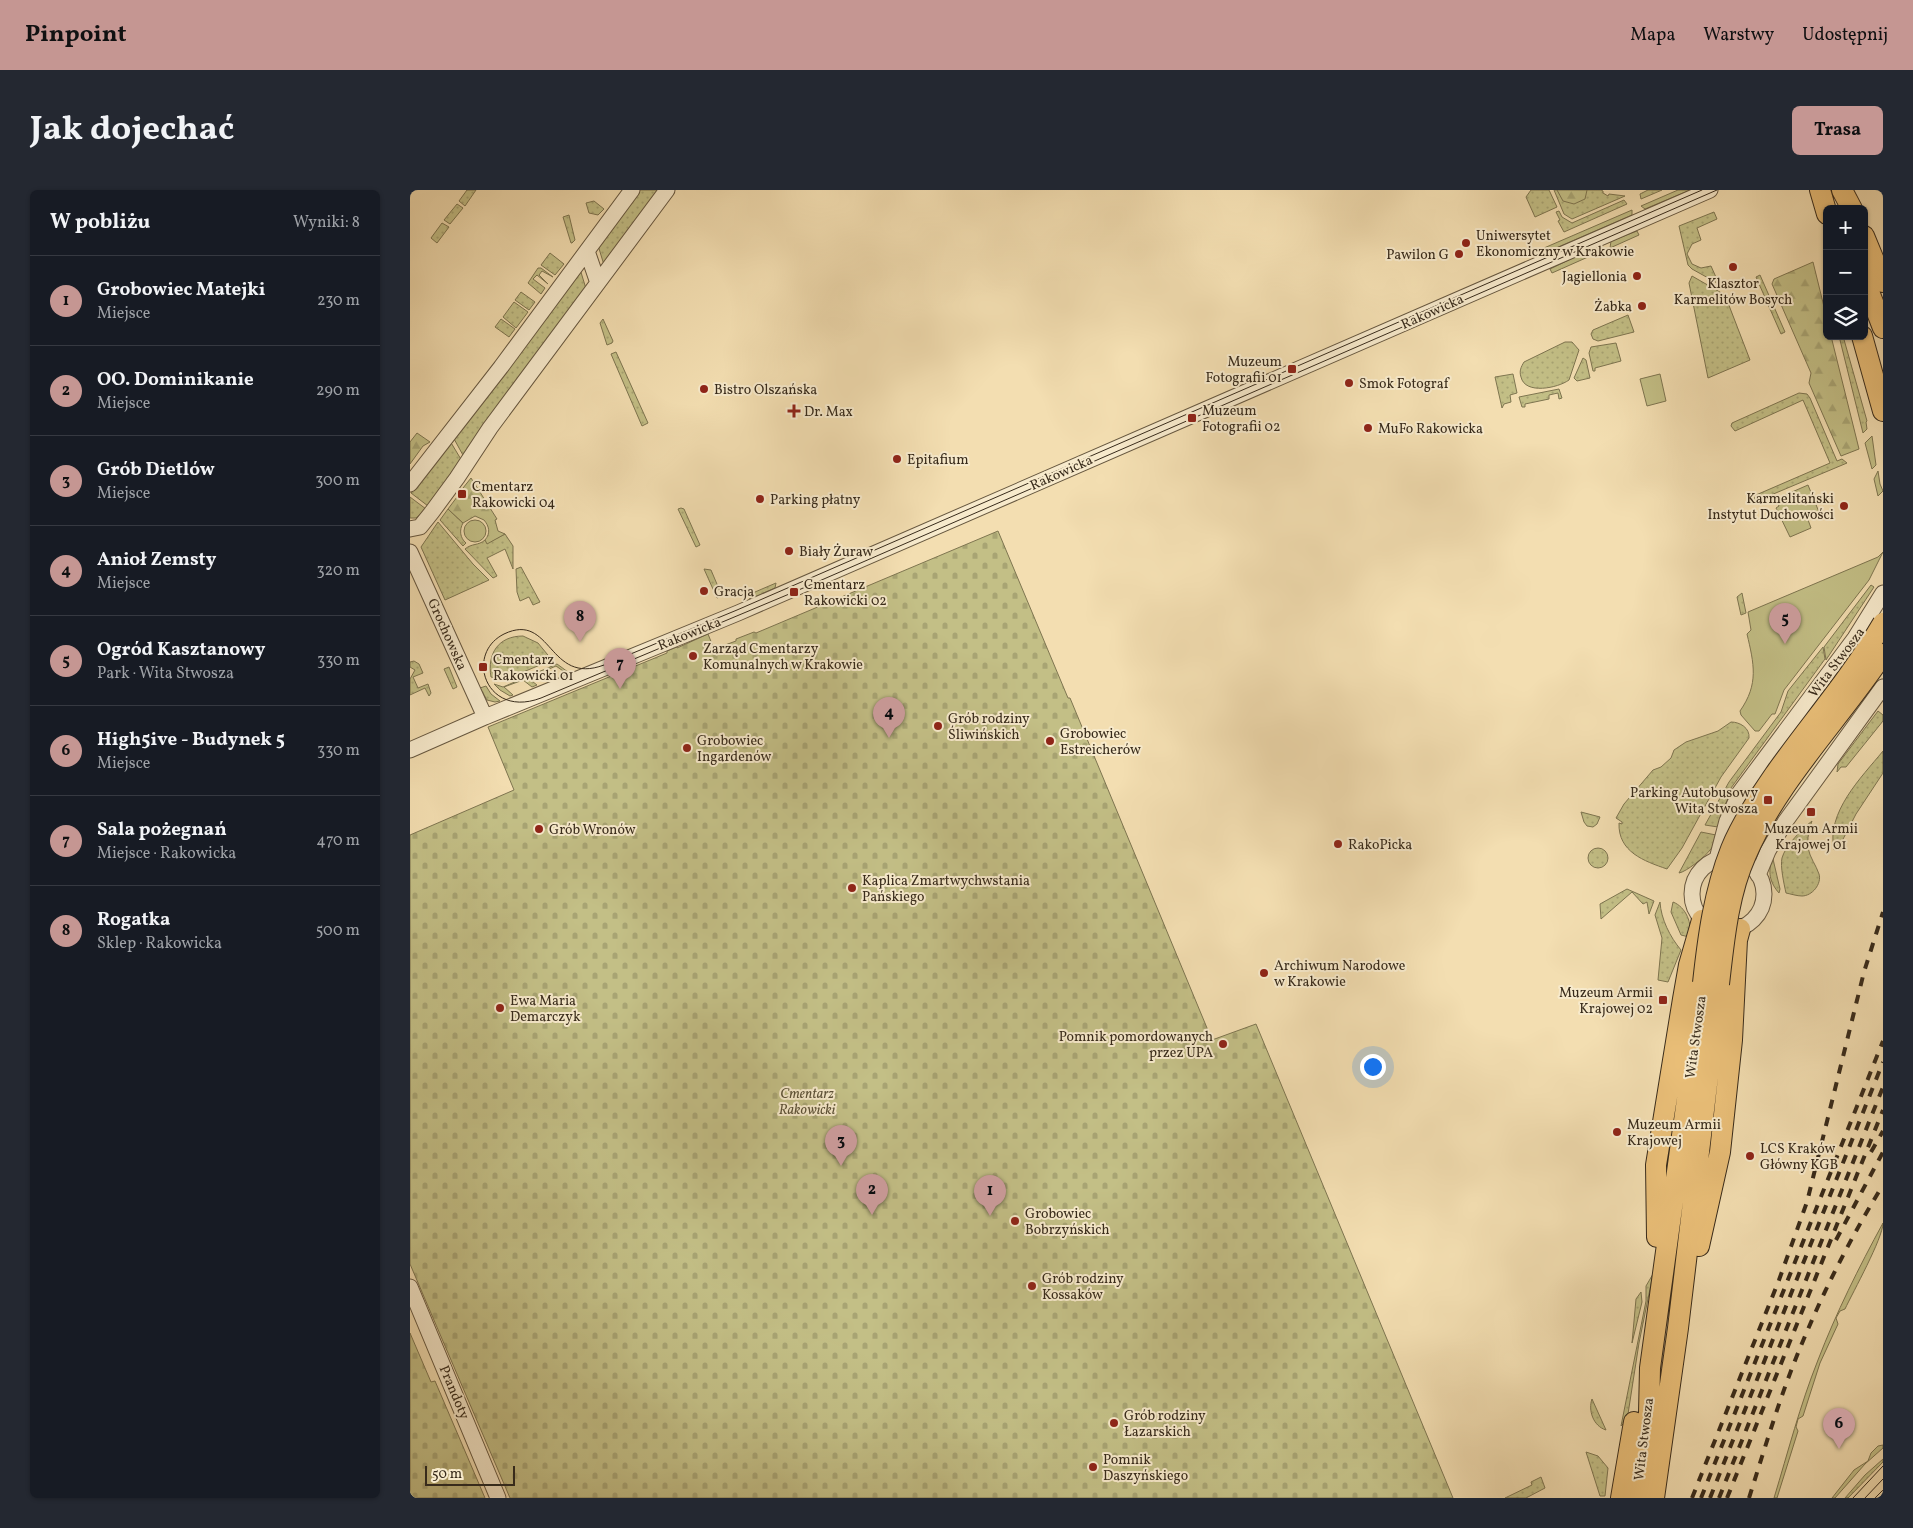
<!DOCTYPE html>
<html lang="pl">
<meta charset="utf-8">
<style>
:root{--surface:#171b24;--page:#242831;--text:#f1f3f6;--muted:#9ea1a6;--line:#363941;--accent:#c59692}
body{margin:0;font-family:Vollkorn,serif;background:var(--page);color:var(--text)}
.controls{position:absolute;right:15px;top:15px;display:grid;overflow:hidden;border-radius:8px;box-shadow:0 1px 4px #0004}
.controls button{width:45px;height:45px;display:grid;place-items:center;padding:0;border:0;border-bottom:1px solid var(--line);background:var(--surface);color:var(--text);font:25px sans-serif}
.scale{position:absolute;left:15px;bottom:12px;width:90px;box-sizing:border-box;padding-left:5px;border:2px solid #382b1b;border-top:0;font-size:14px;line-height:18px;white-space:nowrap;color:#382b1b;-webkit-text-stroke:4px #f7eacc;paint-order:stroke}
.you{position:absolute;left:962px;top:876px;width:18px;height:18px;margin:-12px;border:4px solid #fff;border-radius:50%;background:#1a73e8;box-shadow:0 0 0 8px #1a73e833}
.badge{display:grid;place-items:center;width:32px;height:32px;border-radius:50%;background:var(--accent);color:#111;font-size:16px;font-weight:700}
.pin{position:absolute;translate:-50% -41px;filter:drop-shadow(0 1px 2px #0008)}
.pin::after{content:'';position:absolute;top:26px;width:18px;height:15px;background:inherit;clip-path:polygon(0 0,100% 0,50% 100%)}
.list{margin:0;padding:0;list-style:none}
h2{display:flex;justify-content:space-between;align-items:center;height:65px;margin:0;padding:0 20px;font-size:21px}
h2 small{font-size:16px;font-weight:400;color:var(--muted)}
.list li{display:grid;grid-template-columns:32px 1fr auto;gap:15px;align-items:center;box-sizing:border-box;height:90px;padding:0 20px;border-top:1px solid var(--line)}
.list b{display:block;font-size:19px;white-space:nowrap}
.list p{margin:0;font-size:16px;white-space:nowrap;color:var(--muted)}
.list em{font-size:16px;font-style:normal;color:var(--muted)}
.icon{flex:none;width:28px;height:28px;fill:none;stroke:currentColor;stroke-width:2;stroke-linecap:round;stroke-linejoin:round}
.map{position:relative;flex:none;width:1473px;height:1308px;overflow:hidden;border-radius:8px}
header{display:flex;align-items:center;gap:30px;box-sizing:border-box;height:70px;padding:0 25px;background:var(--accent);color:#111}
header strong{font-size:24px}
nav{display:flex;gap:28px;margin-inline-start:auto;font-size:18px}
.intro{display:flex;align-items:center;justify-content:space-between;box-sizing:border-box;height:120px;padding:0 30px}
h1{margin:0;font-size:35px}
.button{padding:12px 22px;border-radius:8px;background:var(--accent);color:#111;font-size:18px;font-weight:700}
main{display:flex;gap:30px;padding:0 30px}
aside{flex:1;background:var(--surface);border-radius:8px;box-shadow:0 1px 4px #0004}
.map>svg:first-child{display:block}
.grass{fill:url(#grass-dots);stroke:#7e7550}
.forest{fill:url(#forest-firs);stroke:#7e7550}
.cemetery{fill:url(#cemetery-stones);stroke:#7e7550}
.green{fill:#c3bf86;stroke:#7e7550}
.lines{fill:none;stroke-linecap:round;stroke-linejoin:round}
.tertiary-casing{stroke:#675840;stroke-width:17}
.primary-casing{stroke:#382b1b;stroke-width:22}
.tertiary{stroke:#f7eacc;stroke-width:15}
.primary{stroke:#eabf78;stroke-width:20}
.tram{stroke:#382b1b;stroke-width:1}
.rail{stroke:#382b1b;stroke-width:4;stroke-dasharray:9 9;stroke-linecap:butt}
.primary-bridge-casing{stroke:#382b1b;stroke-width:22;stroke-linecap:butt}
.primary-bridge{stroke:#eabf78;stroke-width:20}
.poi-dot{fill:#8f2418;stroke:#f7eacc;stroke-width:2}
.labels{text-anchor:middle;stroke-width:4;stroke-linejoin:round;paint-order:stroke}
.poi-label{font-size:14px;fill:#382b1b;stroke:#f7eacc;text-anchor:start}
.street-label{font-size:14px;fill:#382b1b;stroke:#f7eacc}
.park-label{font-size:14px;font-style:italic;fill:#5b5036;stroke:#f7eacc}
</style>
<header>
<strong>Pinpoint</strong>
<nav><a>Mapa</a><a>Warstwy</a><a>Udostępnij</a></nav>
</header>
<div class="intro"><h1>Jak dojechać</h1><a class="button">Trasa</a></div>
<main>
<aside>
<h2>W pobliżu<small>Wyniki: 8</small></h2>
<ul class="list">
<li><span class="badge">1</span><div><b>Grobowiec Matejki</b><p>Miejsce</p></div><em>230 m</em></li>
<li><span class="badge">2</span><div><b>OO. Dominikanie</b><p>Miejsce</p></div><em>290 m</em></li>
<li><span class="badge">3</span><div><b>Grób Dietlów</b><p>Miejsce</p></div><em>300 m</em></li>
<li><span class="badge">4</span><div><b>Anioł Zemsty</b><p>Miejsce</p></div><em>320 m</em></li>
<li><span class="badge">5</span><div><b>Ogród Kasztanowy</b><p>Park · Wita Stwosza</p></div><em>330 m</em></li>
<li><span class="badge">6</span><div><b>High5ive - Budynek 5</b><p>Miejsce</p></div><em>330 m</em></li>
<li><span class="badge">7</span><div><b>Sala pożegnań</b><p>Miejsce · Rakowicka</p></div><em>470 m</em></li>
<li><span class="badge">8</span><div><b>Rogatka</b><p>Sklep · Rakowicka</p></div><em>500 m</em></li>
</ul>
</aside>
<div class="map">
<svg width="1473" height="1308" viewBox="0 0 1473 1308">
<defs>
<pattern id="grass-dots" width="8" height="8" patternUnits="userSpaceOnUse" patternTransform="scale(1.25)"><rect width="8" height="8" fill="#c3bf86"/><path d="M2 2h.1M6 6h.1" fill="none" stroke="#a8a473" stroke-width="1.8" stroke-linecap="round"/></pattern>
<pattern id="forest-firs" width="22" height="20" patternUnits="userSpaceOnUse" patternTransform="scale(1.25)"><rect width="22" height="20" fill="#c3bf86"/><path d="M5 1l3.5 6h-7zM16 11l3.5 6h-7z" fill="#a8a473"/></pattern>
<pattern id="cemetery-stones" width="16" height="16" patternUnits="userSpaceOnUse" patternTransform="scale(1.25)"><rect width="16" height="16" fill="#c3bf86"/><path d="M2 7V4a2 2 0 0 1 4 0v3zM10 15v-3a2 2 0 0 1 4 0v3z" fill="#a8a473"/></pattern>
</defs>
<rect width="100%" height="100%" fill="#f3deb1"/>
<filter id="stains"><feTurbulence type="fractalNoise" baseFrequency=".004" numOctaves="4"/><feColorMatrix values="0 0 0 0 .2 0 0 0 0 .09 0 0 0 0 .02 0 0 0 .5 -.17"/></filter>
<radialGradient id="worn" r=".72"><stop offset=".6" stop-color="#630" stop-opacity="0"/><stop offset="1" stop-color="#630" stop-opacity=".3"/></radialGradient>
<path class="grass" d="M57,0H66L55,16L49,11Z
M226,0H253L194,75L187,52Z
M1121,0H1139L1147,17L1125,27L1116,7Z
M1144,0H1191L1193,1V3L1198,6L1199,4L1215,6L1162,29L1154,24Z
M1238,0H1252L1231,9L1230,4Z
M1214,10L1217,14L1154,42L1148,31L1150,30L1146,22L1149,21L1152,27L1162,33Z
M184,11L194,19L188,25L179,23L176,13Z
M47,14L53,18L40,34L34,30Z
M1304,22L1307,29L1287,38L1291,50L1282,54L1277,64L1282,74L1291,78L1301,76L1309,94L1282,79L1278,75L1269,36Z
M159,25L165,50L162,53H161L153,27Z
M32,33L39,37L27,53L21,48Z
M140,63L154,74L145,85L131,75Z
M128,78H131L143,87L132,81L129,85L138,94L127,85L123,89L135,98L131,104L118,93Z
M170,79L177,102L54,267L43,247Z
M1350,85L1375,142L1371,144L1346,87Z
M1282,86L1315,105L1340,170L1298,188L1279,93Z
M111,102L125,112L119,120L105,110Z
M104,112L118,122L106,138L93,127Z
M1218,125L1224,142L1188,151L1183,149L1181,144L1183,140Z
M91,129L105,139L99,147L85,137Z
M193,129L203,151L202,153L197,155L190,133Z
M1429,146H1433L1457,231L1456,232L1457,239L1453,243Z
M1155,152H1162L1169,160L1159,190C1148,198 1115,205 1111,187C1109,181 1111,177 1114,172Z
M1206,153L1211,171L1185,178V181H1183L1179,163L1181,157Z
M206,162L238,233L232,236L201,164Z
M1173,168L1176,170L1180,188L1167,191L1164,188Z
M1103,184L1107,203L1100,205L1101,212L1094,214L1092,218L1085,187Z
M1149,199L1152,208L1149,209L1148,203L1139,205V209L1115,214V217H1112L1109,207Z
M1389,203L1397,204L1400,208L1427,271L1432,269L1437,273L1342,313L1346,305L1420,273L1393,210L1325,241L1321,236L1322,233Z
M40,251L52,271L18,316L1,303Z
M0,307L16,319L6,328H0Z
M271,318L274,319L290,355L286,357L268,319Z
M38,319L53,333C49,340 50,348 56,353L53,356L30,330Z
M28,332L63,374L79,390L35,410L11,357Z
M95,344L103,356V379L95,359L77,368L87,386L83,388L55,359C62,353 68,356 75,350L77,353Z
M111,377L130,412L123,415L119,407L110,411L107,402L106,379Z
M294,379L301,380L312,406L307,408Z
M366,393L365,398L340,409L338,405Z
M1461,395L1464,397L1416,470L1414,457Z
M1332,403L1336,423L1331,425L1327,407Z
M113,446L128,453L142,470L94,490L81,487C77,464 88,446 113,446Z
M1413,457L1415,469L1321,598L1322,600L1314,617L1308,637L1295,635L1319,592L1371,522L1378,501Z
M4,471L9,474L13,483L3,487L8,498L18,494L21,503L19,506L15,498L0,505V489L5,480L0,477V472Z
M147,474L158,482L156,483L146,476L118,488L127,495L122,497L113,490L94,497L103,505L100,506L90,500L84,494L93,497Z
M39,477L47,497L43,499L34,479Z
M76,496L81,504L90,511L85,512L77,510L70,498Z
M1468,521L1473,525V531L1436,577H1431L1427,582L1428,574Z
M1321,532C1330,532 1340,538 1339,548L1311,587L1272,658L1257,679C1234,671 1208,662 1209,633L1212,634V632L1206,628L1214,614L1243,580L1251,577L1261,568L1264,560L1276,552L1308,541Z
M1473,561V583L1446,624L1430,655L1424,660C1416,622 1451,588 1473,561Z
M1171,622L1190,627L1187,634L1183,637L1177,636L1174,632Z
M1402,631C1399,639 1397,649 1398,658C1400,668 1406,675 1409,684C1412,694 1402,706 1392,706C1387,706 1381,704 1376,703C1374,694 1370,676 1372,668C1375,656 1393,638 1402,631Z
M1291,642L1306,645C1305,650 1304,656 1300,660C1296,666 1276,682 1269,683Z
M1178 668a10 10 0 1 1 20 0a10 10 0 1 1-20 0Z
M1363,669L1370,699L1369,703C1360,693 1357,681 1363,669Z
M1217,699L1244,711L1239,724L1237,712L1233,714L1222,702L1191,729L1190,714Z
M1250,712C1251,729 1260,747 1271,760L1258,792L1248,790L1252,748L1245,725Z
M1263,712C1276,717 1283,734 1279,747L1271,745L1261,722Z
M1243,1084L1229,1153L1218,1224L1215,1232L1211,1236L1236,1111V1096Z
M1231,1102L1232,1112L1222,1153L1226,1109Z
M1182,1209L1196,1240C1183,1236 1178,1220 1182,1209Z
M1176,1262L1188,1266L1198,1278L1195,1306H1190Z
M1473,1269V1272L1438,1308H1435L1455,1285Z
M1131,1287L1135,1298L1116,1308H1095L1122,1295L1121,1292Z"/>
<path class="forest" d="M1147,0H1177L1175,9L1164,14L1153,11Z
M1403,72L1417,129V146H1421L1449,259L1431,266L1399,193L1401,183L1362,94L1364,89Z
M7,243L20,252L13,256L0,274V252Z
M61,288L87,329L85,330L88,341L95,344L77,354L75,350C81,343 79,336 74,330L65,326L53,333L38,319L47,307L50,309L56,300L53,298Z"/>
<path class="cemetery" d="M588,341L658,508H660L802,850L846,834L1043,1308H100L0,1074V645L104,600L78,537L257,463V461L267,457V458L298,444L304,459L326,451V449L344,442L346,443Z
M0,1143L21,1192L25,1191L75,1308H0Z"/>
<path class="green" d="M1268,0H1280L1235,19L1231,16Z
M1222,20V25L1139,61L1134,58Z
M1227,41L1229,45L1200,58L1201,51Z
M1169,65L1178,67L1142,83L1140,79Z
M1250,184L1256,211L1237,216L1230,189Z
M1462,246L1466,275L1462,279L1455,253Z
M1468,281L1470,294L1473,301L1468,306L1464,289Z
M1398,295L1409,322L1397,327L1401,338L1380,347L1366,318L1369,316L1366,309Z
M54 341a11 11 0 1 1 22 0a11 11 0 1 1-22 0Z
M1473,362L1459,390L1374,500L1365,524H1362L1349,541H1345L1331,525L1330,521C1349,494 1344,474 1337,444L1341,440L1338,422L1468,367Z
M1473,1033C1473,1048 1443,1102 1435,1119L1430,1121L1426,1128L1428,1134L1410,1173L1393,1226L1388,1229L1386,1237L1388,1241L1367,1308H1364C1378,1262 1390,1215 1408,1170C1426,1123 1449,1077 1473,1033Z
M1473,1255V1258L1455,1274L1425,1308H1422L1444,1280L1458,1271L1461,1263L1468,1256Z"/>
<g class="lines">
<g class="tertiary-casing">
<path id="tertiary" d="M177,61L188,93
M0,294L91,177L222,0
M0,339L10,337L22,322L47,288L80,238L257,0
M0,362L75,527
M0,560L75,527L328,423L1300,0
M1282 704a36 36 0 1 1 72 0a36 36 0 1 1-72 0Z
M1307,669L1317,631L1330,602L1445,448L1473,403
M1348,685L1358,661L1375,632L1473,497
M0,1097L88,1308"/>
</g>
<g class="primary-casing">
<path id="primary" d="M1410,0L1417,24
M1432,0L1442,19
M1454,46L1473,92
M1454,89L1473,138
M1452,146L1473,221
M1247,1047L1246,975L1273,809L1279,775L1292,730
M1289,1056L1310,962L1322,850L1327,750L1330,739
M1211,1308L1224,1232
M1226,1308L1239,1223L1240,1178L1293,793
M1244,1308L1268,1138L1309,794"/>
</g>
<use href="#tertiary" class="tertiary"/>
<use href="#primary" class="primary"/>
<path class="tram" d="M1292,0L327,420L194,475C138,496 142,421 94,444C54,464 76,529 131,508L384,402L1307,0
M1443,1308L1473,1276
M1455,1308L1473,1289
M1465,1308L1473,1300"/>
<path class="rail" d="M1461,962L1473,941
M1426,1050L1473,962
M1282,1308L1369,1090L1397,1012L1454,782L1473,722
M1291,1308L1473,851
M1300,1308L1473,872
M1309,1308L1473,897
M1317,1308L1473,920
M1339,1308C1354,1261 1368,1213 1386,1168C1410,1108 1439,1050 1473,995"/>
<g class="primary-bridge-casing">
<path id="primary-bridge" d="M1293,793C1298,747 1304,702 1321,659C1332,632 1350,606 1367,581C1402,532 1442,486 1473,433
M1309,794C1314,751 1318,705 1336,665C1367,592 1429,530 1473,464"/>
</g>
<use href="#primary-bridge" class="primary-bridge"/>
</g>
<g class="poi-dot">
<circle cx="1056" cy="53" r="5"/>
<circle cx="1049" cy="64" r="5"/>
<circle cx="1323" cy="77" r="5"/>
<circle cx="1227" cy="86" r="5"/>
<circle cx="1232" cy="116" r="5"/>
<rect x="877" y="174" width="10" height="10" rx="2.5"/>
<circle cx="939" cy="193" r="5"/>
<circle cx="294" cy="199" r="5"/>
<path d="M381.5 213.5h5v5h5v5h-5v5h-5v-5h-5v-5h5z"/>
<rect x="777" y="223" width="10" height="10" rx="2.5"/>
<circle cx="958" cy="238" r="5"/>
<circle cx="487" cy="269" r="5"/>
<rect x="47" y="299" width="10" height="10" rx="2.5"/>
<circle cx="350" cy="309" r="5"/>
<circle cx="1434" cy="316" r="5"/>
<circle cx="379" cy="361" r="5"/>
<circle cx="294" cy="401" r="5"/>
<rect x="379" y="397" width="10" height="10" rx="2.5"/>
<circle cx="283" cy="466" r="5"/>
<rect x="68" y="472" width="10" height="10" rx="2.5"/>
<circle cx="528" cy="536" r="5"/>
<circle cx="640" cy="551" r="5"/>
<circle cx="277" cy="558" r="5"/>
<rect x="1353" y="605" width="10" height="10" rx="2.5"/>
<rect x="1396" y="617" width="10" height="10" rx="2.5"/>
<circle cx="129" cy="639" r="5"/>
<circle cx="928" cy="654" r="5"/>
<circle cx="442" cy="698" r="5"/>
<circle cx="854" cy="783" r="5"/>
<rect x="1248" y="805" width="10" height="10" rx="2.5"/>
<circle cx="90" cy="818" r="5"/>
<circle cx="813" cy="854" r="5"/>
<circle cx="1207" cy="942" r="5"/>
<circle cx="1340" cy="966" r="5"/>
<circle cx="605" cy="1031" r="5"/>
<circle cx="622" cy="1096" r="5"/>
<circle cx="704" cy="1233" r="5"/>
<circle cx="683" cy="1277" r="5"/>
</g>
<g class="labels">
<g class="poi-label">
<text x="1066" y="50">Uniwersytet<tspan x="1066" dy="16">Ekonomiczny w Krakowie</tspan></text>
<text x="1039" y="69" text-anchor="end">Pawilon G</text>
<text x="1217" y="91" text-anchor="end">Jagiellonia</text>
<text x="1323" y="98" text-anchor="middle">Klasztor<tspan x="1323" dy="16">Karmelitów Bosych</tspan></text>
<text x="1222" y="121" text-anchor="end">Żabka</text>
<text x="872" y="176" text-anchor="end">Muzeum<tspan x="872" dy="16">Fotografii 01</tspan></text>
<text x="949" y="198">Smok Fotograf</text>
<text x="304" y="204">Bistro Olszańska</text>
<text x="792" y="225">Muzeum<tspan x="792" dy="16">Fotografii 02</tspan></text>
<text x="394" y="226">Dr. Max</text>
<text x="968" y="243">MuFo Rakowicka</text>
<text x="497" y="274">Epitafium</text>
<text x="62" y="301">Cmentarz<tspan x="62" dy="16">Rakowicki 04</tspan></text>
<text x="1424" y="313" text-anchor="end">Karmelitański<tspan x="1424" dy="16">Instytut Duchowości</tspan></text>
<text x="360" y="314">Parking płatny</text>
<text x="389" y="366">Biały Żuraw</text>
<text x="394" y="399">Cmentarz<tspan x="394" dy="16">Rakowicki 02</tspan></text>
<text x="304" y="406">Gracja</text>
<text x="293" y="463">Zarząd Cmentarzy<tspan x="293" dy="16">Komunalnych w Krakowie</tspan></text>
<text x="83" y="474">Cmentarz<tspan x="83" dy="16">Rakowicki 01</tspan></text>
<text x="538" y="533">Grób rodziny<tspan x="538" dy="16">Śliwińskich</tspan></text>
<text x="650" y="548">Grobowiec<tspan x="650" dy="16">Estreicherów</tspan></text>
<text x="287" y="555">Grobowiec<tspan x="287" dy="16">Ingardenów</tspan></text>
<text x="1348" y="607" text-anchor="end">Parking Autobusowy<tspan x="1348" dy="16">Wita Stwosza</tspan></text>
<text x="1401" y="643" text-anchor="middle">Muzeum Armii<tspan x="1401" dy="16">Krajowej 01</tspan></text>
<text x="139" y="644">Grób Wronów</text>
<text x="938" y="659">RakoPicka</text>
<text x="452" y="695">Kaplica Zmartwychwstania<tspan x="452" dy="16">Pańskiego</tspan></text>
<text x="864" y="780">Archiwum Narodowe<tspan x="864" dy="16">w Krakowie</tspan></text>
<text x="1243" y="807" text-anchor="end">Muzeum Armii<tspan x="1243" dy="16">Krajowej 02</tspan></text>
<text x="100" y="815">Ewa Maria<tspan x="100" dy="16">Demarczyk</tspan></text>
<text x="803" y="851" text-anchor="end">Pomnik pomordowanych<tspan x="803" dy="16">przez UPA</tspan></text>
<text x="1217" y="939">Muzeum Armii<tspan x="1217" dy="16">Krajowej</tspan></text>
<text x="1350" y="963">LCS Kraków<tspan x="1350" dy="16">Główny KGB</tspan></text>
<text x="615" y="1028">Grobowiec<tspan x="615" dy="16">Bobrzyńskich</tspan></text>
<text x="632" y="1093">Grób rodziny<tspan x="632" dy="16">Kossaków</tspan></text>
<text x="714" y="1230">Grób rodziny<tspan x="714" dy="16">Łazarskich</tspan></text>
<text x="693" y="1274">Pomnik<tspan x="693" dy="16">Daszyńskiego</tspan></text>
</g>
<g class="street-label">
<text transform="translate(1022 121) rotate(-24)" y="5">Rakowicka</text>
<text transform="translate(651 282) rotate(-24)" y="5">Rakowicka</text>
<text transform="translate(279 443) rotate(-22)" y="5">Rakowicka</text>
<text transform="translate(38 444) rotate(66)" y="5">Grochowska</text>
<text transform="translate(1426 472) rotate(-53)" y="5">Wita Stwosza</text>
<text transform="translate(1285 847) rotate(-82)" y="5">Wita Stwosza</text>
<text transform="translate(45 1202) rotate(67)" y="5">Prandoty</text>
<text transform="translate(1233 1249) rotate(-83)" y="5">Wita Stwosza</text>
</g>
<g class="park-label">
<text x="397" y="908">Cmentarz<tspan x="397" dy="16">Rakowicki</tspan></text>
</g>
</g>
<rect width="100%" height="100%" filter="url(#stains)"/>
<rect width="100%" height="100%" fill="url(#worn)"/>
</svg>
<div class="controls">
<button>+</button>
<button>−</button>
<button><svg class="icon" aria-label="layers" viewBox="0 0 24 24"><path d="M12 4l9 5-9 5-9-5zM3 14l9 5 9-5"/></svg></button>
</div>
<div class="scale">50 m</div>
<div class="you"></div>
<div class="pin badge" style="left:580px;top:1026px">1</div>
<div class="pin badge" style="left:462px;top:1025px">2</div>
<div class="pin badge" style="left:431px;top:976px">3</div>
<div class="pin badge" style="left:479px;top:548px">4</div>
<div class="pin badge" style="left:1375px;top:454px">5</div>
<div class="pin badge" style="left:1429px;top:1259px">6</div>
<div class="pin badge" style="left:210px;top:499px">7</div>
<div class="pin badge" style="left:170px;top:452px">8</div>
</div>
</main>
